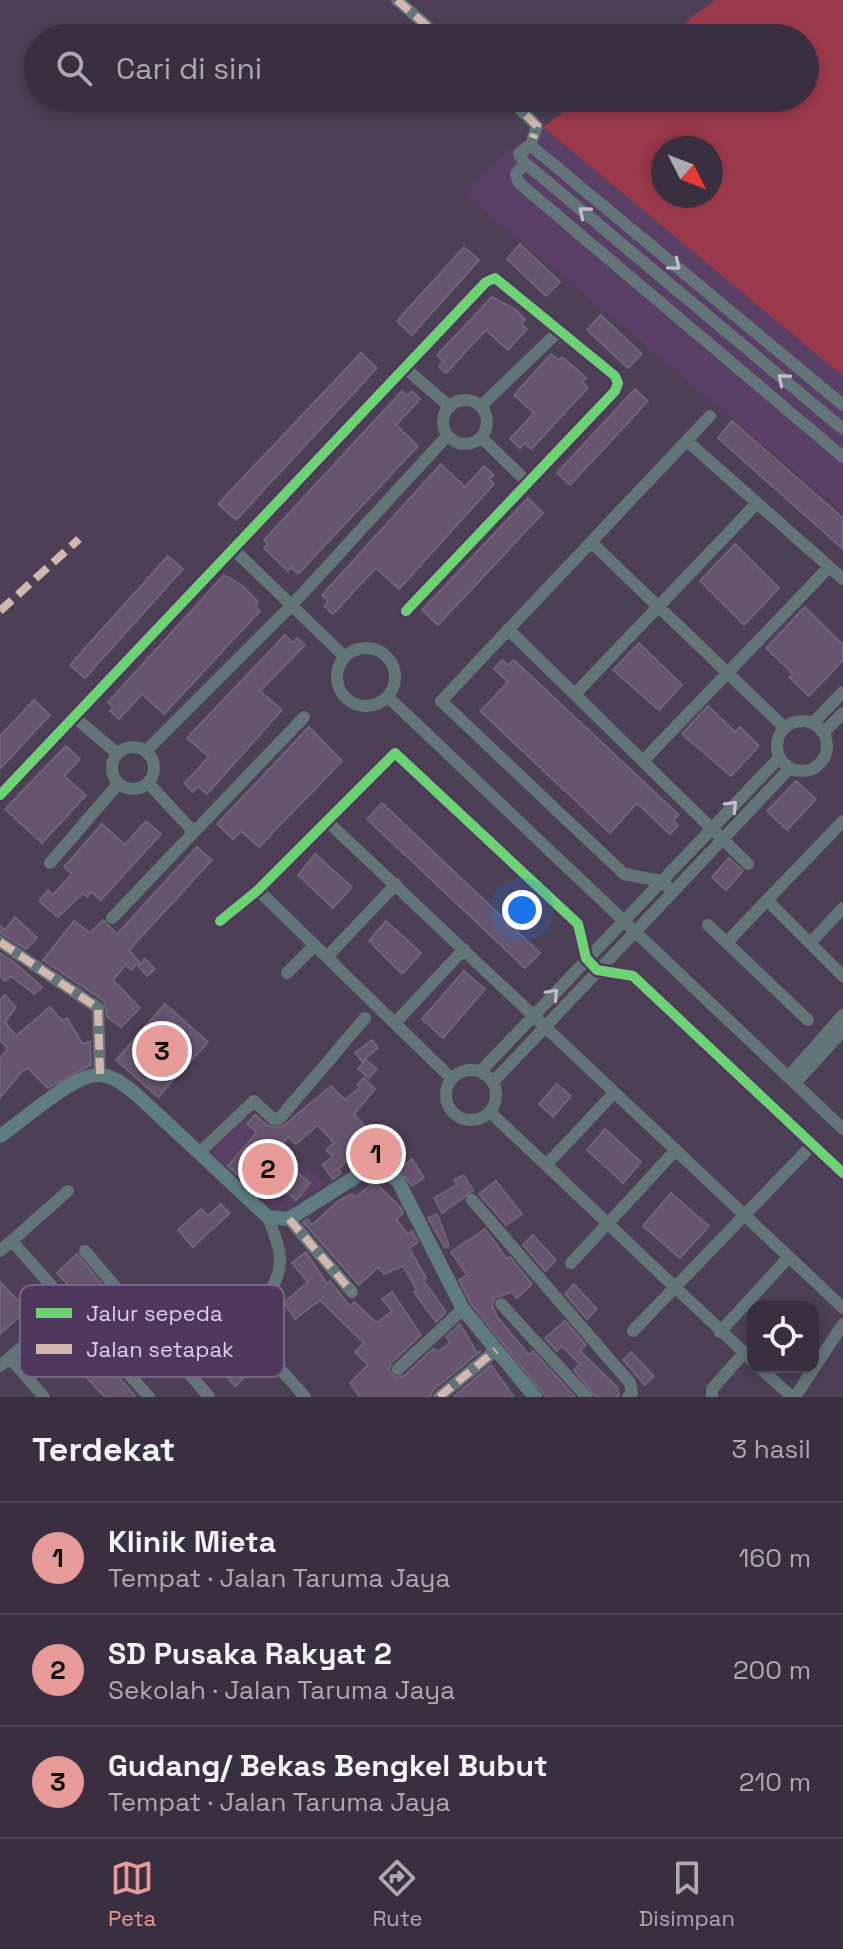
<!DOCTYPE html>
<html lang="id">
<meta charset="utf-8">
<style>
:root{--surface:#3a2f40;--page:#413747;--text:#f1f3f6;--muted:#aba9b1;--line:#544a59;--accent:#e69b98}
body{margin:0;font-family:"Space Grotesk",sans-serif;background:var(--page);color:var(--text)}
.controls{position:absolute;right:24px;bottom:24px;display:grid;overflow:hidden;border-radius:16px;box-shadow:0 4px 12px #0003}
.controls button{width:72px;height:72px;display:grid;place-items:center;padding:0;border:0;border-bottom:2px solid var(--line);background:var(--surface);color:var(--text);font:40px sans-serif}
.compass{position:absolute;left:651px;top:136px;width:72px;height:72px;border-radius:50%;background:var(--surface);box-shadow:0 4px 12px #0003;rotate:132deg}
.you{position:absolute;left:522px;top:910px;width:28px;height:28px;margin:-20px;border:6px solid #fff;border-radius:50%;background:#1a73e8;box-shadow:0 0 0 12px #1a73e833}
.badge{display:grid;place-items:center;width:52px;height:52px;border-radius:50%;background:var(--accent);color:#111;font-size:26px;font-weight:700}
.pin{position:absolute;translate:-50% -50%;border:4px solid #fff;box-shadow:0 2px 8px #0006}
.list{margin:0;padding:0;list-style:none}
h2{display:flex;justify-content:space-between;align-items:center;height:104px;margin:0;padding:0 32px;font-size:34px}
h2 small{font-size:26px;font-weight:400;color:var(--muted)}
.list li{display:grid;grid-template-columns:52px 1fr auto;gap:24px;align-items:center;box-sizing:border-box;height:112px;padding:0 32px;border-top:2px solid var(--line)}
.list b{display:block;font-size:30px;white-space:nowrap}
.list p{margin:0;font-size:26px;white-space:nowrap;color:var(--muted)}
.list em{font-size:26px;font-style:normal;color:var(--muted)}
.icon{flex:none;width:44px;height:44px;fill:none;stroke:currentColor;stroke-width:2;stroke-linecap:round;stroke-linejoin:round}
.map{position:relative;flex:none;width:843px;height:1397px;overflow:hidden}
.search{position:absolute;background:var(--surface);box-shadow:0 4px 12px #0003;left:24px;right:24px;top:24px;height:88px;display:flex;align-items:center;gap:20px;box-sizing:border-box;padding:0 28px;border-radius:44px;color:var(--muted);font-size:30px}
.sheet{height:440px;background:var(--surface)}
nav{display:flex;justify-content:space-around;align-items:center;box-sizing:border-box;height:112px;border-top:2px solid var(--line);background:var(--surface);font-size:22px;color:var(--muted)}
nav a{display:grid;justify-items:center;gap:4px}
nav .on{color:var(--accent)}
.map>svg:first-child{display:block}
.built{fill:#5a3f67}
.green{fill:#9b3a4d;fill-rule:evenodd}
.building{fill:#675570;stroke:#706476;stroke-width:2}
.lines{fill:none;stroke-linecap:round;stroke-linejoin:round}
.minor{stroke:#647579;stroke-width:12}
.major{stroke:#5f7d80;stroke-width:14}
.quiet{stroke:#d1b7ad;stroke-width:8;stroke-dasharray:16 8;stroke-linecap:butt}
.cycleway-casing{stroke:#50375d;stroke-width:15}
.cycleway{stroke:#6cd273;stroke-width:10}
.oneway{stroke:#c5bccf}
.key{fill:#50375d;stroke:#7a6486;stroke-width:2}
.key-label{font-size:22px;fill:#ddcee5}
</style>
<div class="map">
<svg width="843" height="1397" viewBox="0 0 843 1397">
<rect width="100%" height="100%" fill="#4d3f55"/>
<path class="built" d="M543,127L843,376V512L466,195L504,154Z
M244,1115L267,1137L327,1184L280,1211L262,1199L212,1154Z"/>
<path class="green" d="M715,0H843V376L543,127L583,98H805V38H664ZM663,148H711V196H663Z"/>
<path class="building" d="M520,244L560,282L546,296L507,259Z
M464,247L479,260L412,335L397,321Z
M492,297L516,310L525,319L521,323L527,329L508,350L486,330L446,373L439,367L443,361L437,355Z
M601,315L642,354L628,368L587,330Z
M361,353L377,368L236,520L218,504Z
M551,354L559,360L562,357L576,369L586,378L582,382L588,388L531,449L525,443L520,448L510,439L534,413L514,395Z
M635,389L648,401L570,485L557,473Z
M402,391L407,396L412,391L420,399L396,425L418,446L298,574L291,567L288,571L264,548L268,544L264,540Z
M732,421L843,518V549L718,438Z
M441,464L465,487L484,466L494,475L489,479L494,484L399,589L376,568L333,614L324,606L328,601L322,595Z
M528,498L543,513L438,625L422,610Z
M735,544L779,588L744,625L700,581Z
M168,556L183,569L85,678L70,665Z
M224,575L244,587L258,602L255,606L260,611L164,714L142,694L119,719L110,711L113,707L108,702Z
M805,607L843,645V660L809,696L789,677L793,674L766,648Z
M285,635L293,643L297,638L305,645L260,691L282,710L207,794L198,786L193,792L184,783L209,757L187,738Z
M639,643L682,685L659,710L613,670Z
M502,660L508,665L514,660L679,815L673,821L678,826L670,834L637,803L610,833L480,711L508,682L494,669Z
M34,700L50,715L0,769V736Z
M708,706L735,732L740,727L759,746L731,776L682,734Z
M309,727L342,761L259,847L241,831L233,839L217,824Z
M66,746L80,759L64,776L86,795L42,843L5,809Z
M796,781L816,799L787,830L767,811Z
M382,803L540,953L525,968L367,819Z
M146,821L161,834L101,900L91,892L87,897L83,893L58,917L39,901L48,890L53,895L72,874L64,867L102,824L125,845Z
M197,847L212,860L129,950L139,962L131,970L126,964L113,980L140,1008L121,1027L107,1017L104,1001L43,960L74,921L90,933L103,920L117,934Z
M315,854L352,887L333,908L298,875Z
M729,858L743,871L726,890L712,877Z
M15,917L37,938L26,949L0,933V926L5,930Z
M386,921L421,953L402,974L369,941Z
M0,953L15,963L42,987L34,994L11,976L5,981L0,975Z
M145,959L155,969L147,976L138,966Z
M464,971L485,989L443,1038L422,1019Z
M5,995L16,1007L5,1022L16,1036L50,1007L62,1021L67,1018L83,1044L90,1042L91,1065L48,1088L28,1068L23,1070L0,1098V1058L8,1048L0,1040V1000Z
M165,1004L208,1042L158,1097L116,1060Z
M372,1040L378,1048L362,1061L355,1053Z
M366,1060L377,1069L369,1078L358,1069Z
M364,1078L375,1089L354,1114L374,1137L338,1169L341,1173L333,1179L322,1165L333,1157L326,1150L334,1143L318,1125L296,1144L288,1137L274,1153L310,1183L296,1200L254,1165L242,1179L228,1166L257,1132L247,1124L255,1115L268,1126L282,1127L331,1086L345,1100L360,1087L357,1085Z
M557,1084L571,1096L553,1117L539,1104Z
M605,1129L641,1162L623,1183L587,1150Z
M412,1159L424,1178L412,1186L398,1169Z
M464,1175L473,1191L442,1213L434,1198L457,1185L454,1180Z
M496,1181L522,1214L506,1225L479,1194Z
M375,1182L401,1208L403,1213L396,1219L408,1234L412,1231L418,1242L409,1248L426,1278L423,1280L446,1312L436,1322L414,1292L417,1290L403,1266L384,1274L378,1267L359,1285L303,1222L307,1219L312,1225L338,1201L352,1194L355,1197Z
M671,1193L709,1226L680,1258L643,1226Z
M221,1204L230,1213L193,1247L178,1230L201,1209L208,1216Z
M437,1214L449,1246L445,1248L428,1218Z
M485,1229L507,1259L510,1257L532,1284L517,1298L512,1292L494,1298L492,1306L498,1318L529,1355L533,1351L575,1397H546L471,1304L459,1280L467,1275L451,1252Z
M533,1235L556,1260L545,1271L523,1245Z
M306,1252L327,1284L330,1281L350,1306L354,1302L377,1323L392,1311L382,1299L392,1292L421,1335L391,1363L389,1370L395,1377L404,1376L434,1348L437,1352L450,1343L446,1337L460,1324L477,1353L481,1351L433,1390L430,1397H360L350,1383L368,1365L355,1352L364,1343L320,1300L295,1319L284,1303L308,1282L292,1263Z
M77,1254L119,1305L102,1320L57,1273Z
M0,1282L27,1310L0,1334Z
M574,1284L597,1309L587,1319L565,1294Z
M565,1321L586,1345L580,1351L618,1388L619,1397H596L574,1370L580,1364L562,1346L557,1351L545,1338Z
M84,1341L106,1363L136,1397H105L67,1357Z
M631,1352L654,1376L645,1385L623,1360Z
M242,1361L251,1372L235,1386L226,1376Z
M491,1365L514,1397H453Z"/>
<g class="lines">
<path class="minor" d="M397,0L441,38
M509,98L537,126L533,138
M525,163L516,174L519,183L843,457
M405,368L450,407
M443 422a22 22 0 1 1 44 0a22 22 0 1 1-44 0Z
M843,405L530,145L519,154L525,163L843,429
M481,406L560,330
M481,437L528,483
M687,441L843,579
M591,542L785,728
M233,549L345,657
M508,629L748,864
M337 677a29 29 0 1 1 58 0a29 29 0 1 1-58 0Z
M575,694L757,503
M388,697L843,1129
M73,716L117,753
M777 746a25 25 0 1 1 50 0a25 25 0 1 1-50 0Z
M813,723L843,692
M823,733L843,713
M112 768a21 21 0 1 1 42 0a21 21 0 1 1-42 0Z
M146,751L291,606L447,436
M644,760L829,567
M149,784L194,832
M0,795L486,282L495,278L615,376L618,383L615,391L406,611
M328,822L843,1308
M50,863L118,784
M258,890L452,1079
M673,891L661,881L624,874L441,701L710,416
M767,900L843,976
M112,918L304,717
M220,921L258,890L395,753L578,924L586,958L597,970L633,976L843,1173
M708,925L808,1020
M0,942L98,1008L100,1075
M727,942L843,821
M810,943L843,908
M327,957L396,884
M287,973L315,945
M395,1023L464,949
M446 1095a25 25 0 1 1 50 0a25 25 0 1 1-50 0Z
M480,1072L780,757
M788,1077L843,1015
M493,1082L790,768
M795,1083L843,1031
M490,1112L753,1361
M199,1153L254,1101L273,1119H279L365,1018
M546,1165L614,1093
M472,1200L630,1383L632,1393L628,1397
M289,1219L352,1292
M12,1241L149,1397
M0,1251L68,1191
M85,1251L209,1397
M571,1263L676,1150
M501,1304L587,1397
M243,1327L305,1397
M633,1331L813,1144
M720,1332L788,1258
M10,1358L44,1397
M0,1366L69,1306
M759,1367L792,1397
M398,1369L463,1309
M190,1375C219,1349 281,1301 280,1259C280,1245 272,1229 268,1217
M439,1397L496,1350
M712,1397V1389L744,1353
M795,1397L843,1324"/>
<path class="major" d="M0,1136C23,1121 74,1073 100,1075C115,1076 127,1087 138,1096L268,1217L289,1219L371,1167H380L398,1181L463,1309L535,1397"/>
<path class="quiet" d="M397,0L441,38
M509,98L537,126L533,138
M0,611L79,539
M0,942L98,1008L100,1075
M289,1219L352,1292
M439,1397L496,1350"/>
<g class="cycleway-casing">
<path id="cycleway" d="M0,795L486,282L495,278L615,376L618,383L615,391L406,611
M220,921L258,890L395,753L578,924L586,958L597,970L633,976L843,1173"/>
</g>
<use href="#cycleway" class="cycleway"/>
</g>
<defs><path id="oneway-chevron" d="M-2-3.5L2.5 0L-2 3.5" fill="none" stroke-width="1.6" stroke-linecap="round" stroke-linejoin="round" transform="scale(2)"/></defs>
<g class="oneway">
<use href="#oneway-chevron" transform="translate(584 212) rotate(-140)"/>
<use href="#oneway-chevron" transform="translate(675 265) rotate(40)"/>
<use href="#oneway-chevron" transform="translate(783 379) rotate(-140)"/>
<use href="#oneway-chevron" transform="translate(732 806) rotate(-46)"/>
<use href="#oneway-chevron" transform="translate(553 994) rotate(-48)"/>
</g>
<rect x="20" y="1285" width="264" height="92" rx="12" class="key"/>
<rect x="36" y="1308" width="36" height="10" fill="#6cd273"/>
<rect x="36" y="1344" width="36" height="10" fill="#d1b7ad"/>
<g class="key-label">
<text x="86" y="1321">Jalur sepeda</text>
<text x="86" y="1357">Jalan setapak</text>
</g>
</svg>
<div class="controls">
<button><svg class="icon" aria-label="locate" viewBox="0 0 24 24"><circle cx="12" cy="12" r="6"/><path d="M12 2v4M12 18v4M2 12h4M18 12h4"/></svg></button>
</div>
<svg class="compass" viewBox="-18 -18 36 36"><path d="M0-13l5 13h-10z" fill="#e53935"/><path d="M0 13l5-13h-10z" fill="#aba9b1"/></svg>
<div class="you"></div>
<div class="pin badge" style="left:376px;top:1154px">1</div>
<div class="pin badge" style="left:268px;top:1169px">2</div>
<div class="pin badge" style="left:162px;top:1051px">3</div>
<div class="search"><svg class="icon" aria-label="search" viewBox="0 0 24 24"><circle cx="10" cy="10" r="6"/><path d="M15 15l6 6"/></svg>Cari di sini</div>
</div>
<section class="sheet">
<h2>Terdekat<small>3 hasil</small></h2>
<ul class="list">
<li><span class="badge">1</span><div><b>Klinik Mieta</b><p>Tempat · Jalan Taruma Jaya</p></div><em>160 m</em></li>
<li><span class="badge">2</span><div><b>SD Pusaka Rakyat 2</b><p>Sekolah · Jalan Taruma Jaya</p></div><em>200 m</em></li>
<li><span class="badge">3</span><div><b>Gudang/ Bekas Bengkel Bubut</b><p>Tempat · Jalan Taruma Jaya</p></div><em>210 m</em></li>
</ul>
</section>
<nav>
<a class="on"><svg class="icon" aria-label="map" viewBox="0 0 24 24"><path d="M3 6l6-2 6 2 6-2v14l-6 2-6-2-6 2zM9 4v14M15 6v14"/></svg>Peta</a>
<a><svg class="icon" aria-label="directions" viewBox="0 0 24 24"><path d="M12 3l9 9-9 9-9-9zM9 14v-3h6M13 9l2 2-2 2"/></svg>Rute</a>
<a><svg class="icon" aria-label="saved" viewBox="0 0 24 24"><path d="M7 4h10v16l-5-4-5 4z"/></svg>Disimpan</a>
</nav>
